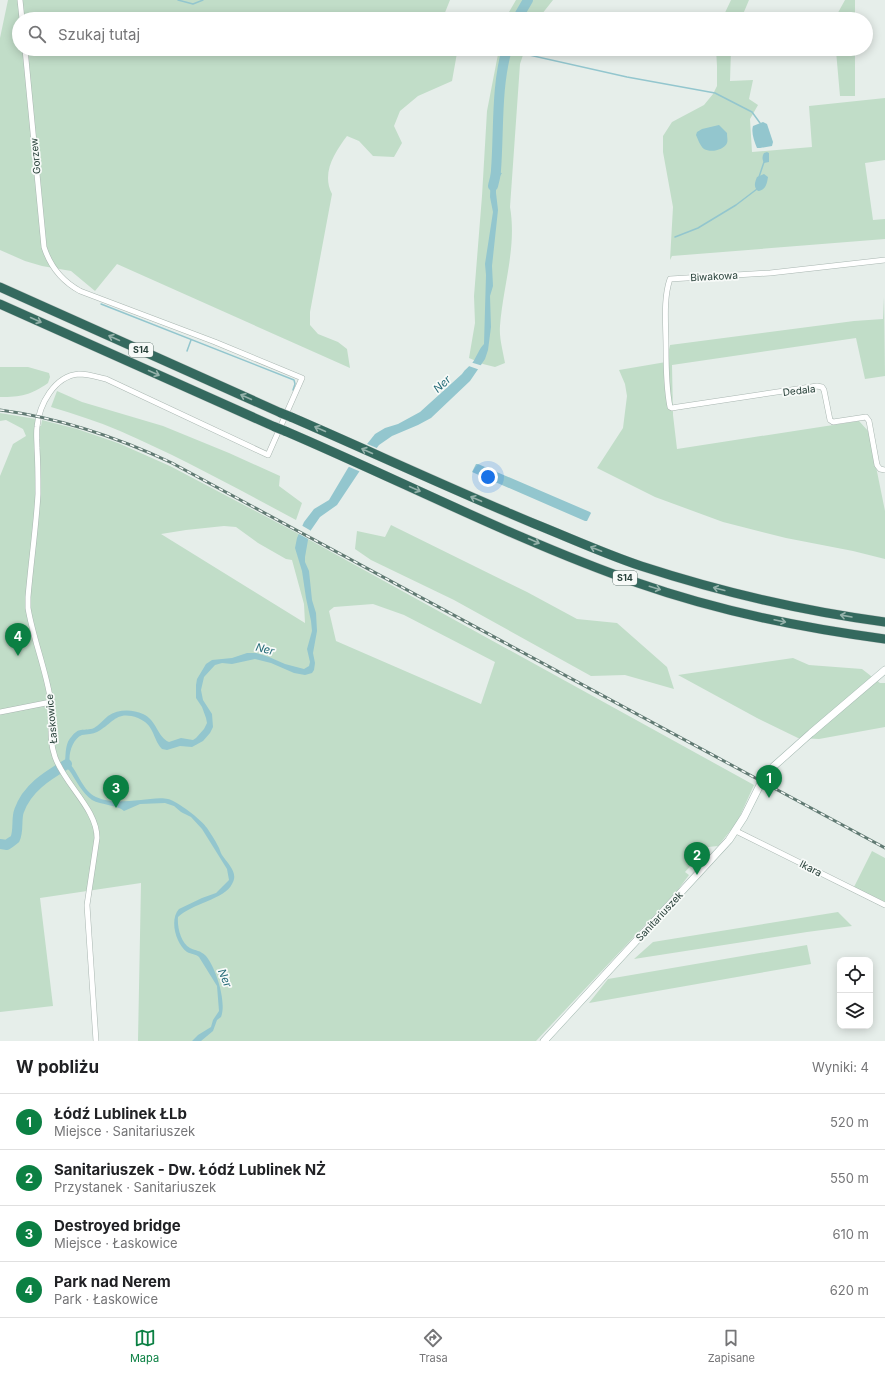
<!DOCTYPE html>
<html lang="pl">
<meta charset="utf-8">
<style>
:root{--surface:#fff;--page:#f2f2f2;--text:#202124;--muted:#757577;--line:#e0e0e0;--accent:#0b8043}
body{margin:0;font-family:Inter,sans-serif;background:var(--page);color:var(--text)}
.controls{position:absolute;right:12px;bottom:12px;display:grid;overflow:hidden;border-radius:8px;box-shadow:0 2px 10px #0003}
.controls button{width:36px;height:36px;display:grid;place-items:center;padding:0;border:0;border-bottom:1px solid var(--line);background:var(--surface);color:var(--text);font:20px sans-serif}
.you{position:absolute;left:488px;top:477px;width:14px;height:14px;margin:-10px;border:3px solid #fff;border-radius:50%;background:#1a73e8;box-shadow:0 0 0 6px #1a73e833}
.badge{display:grid;place-items:center;width:26px;height:26px;border-radius:50%;background:var(--accent);color:#fff;font-size:13px;font-weight:700}
.pin{position:absolute;translate:-50% -33px;filter:drop-shadow(0 1px 2px #0008)}
.pin::after{content:'';position:absolute;top:21px;width:14px;height:12px;background:inherit;clip-path:polygon(0 0,100% 0,50% 100%)}
.list{margin:0;padding:0;list-style:none}
h2{display:flex;justify-content:space-between;align-items:center;height:52px;margin:0;padding:0 16px;font-size:17px}
h2 small{font-size:13px;font-weight:400;color:var(--muted)}
.list li{display:grid;grid-template-columns:26px 1fr auto;gap:12px;align-items:center;box-sizing:border-box;height:56px;padding:0 16px;border-top:1px solid var(--line)}
.list b{display:block;font-size:15px;white-space:nowrap}
.list p{margin:0;font-size:13px;white-space:nowrap;color:var(--muted)}
.list em{font-size:13px;font-style:normal;color:var(--muted)}
.icon{flex:none;width:22px;height:22px;fill:none;stroke:currentColor;stroke-width:2;stroke-linecap:round;stroke-linejoin:round}
.map{position:relative;flex:none;width:885px;height:1041px;overflow:hidden}
.search{position:absolute;background:var(--surface);box-shadow:0 2px 10px #0003;left:12px;right:12px;top:12px;height:44px;display:flex;align-items:center;gap:10px;box-sizing:border-box;padding:0 14px;border-radius:22px;color:var(--muted);font-size:15px}
.sheet{height:276px;background:var(--surface)}
nav{display:flex;justify-content:space-around;align-items:center;box-sizing:border-box;height:56px;border-top:1px solid var(--line);background:var(--surface);font-size:11px;color:var(--muted)}
nav a{display:grid;justify-items:center;gap:2px}
nav .on{color:var(--accent)}
.map>svg:first-child{display:block}
.green{fill:#c1ddc8;fill-rule:evenodd}
.water{fill:#93c6ce}
.pier{fill:#e6eeea}
.lines{fill:none;stroke-linecap:round;stroke-linejoin:round}
.stream{stroke:#93c6ce;stroke-width:1.5}
.river{stroke:#93c6ce;stroke-width:10}
.street-casing{stroke:#a9b6b1;stroke-width:6}
.secondary-casing{stroke:#a5b9b2;stroke-width:8}
.highway-casing{stroke:#c2c9c7;stroke-width:10}
.street{stroke:#fff;stroke-width:5}
.secondary{stroke:#fff;stroke-width:7}
.highway{stroke:#34695e;stroke-width:9}
.rail-casing{stroke:#617a73;stroke-width:3}
.rail{stroke:#f7faf8;stroke-width:1.5;stroke-dasharray:4.5;stroke-linecap:butt}
.highway-bridge-casing{stroke:#c2c9c7;stroke-width:10;stroke-linecap:butt}
.highway-bridge{stroke:#34695e;stroke-width:9}
.oneway{stroke:#96b2ab}
.labels{text-anchor:middle;stroke-width:3.5;stroke-linejoin:round;paint-order:stroke}
.shield{fill:#f7faf8;stroke:#657772;stroke-width:1}
.shield-label{font-size:9px;font-weight:bold;fill:#263f38}
.street-label{font-size:10px;fill:#263f38;stroke:#f7faf8}
.water-label{font-size:11px;font-style:italic;fill:#246a77;stroke:#f7faf8}
</style>
<div class="map">
<svg width="885" height="1041" viewBox="0 0 885 1041">
<rect width="100%" height="100%" fill="#e6eeea"/>
<path class="green" d="M8,0H450L444,15L445,19H19V49H456L457,53L452,81L418,96L400,111L394,126L402,143L394,157L373,156L359,141L347,136C335,152 321,173 332,194L310,312V325L318,334L338,342L347,349L350,368L117,264L95,291L71,271L42,266L25,261L0,250V38Z
M516,0H553L538,19H505Z
M731,0H749L741,19H722Z
M845,0H855V19H832L835,18Z
M499,49H525L520,64L510,207C517,247 503,286 500,326C499,338 503,351 505,363L495,367L483,364L469,358L475,323L474,296L482,196L487,111Z
M716,49H731L730,81L753,80L749,99L758,105L750,119L752,152L812,147L809,106L885,98V160L865,163L873,220L885,219V239L672,256L670,260L673,207L663,152V136L672,122L704,105L713,94L717,86V66Z
M835,49H855V96H840L836,51Z
M884,297L885,376L865,379L856,338L672,365L673,415L677,449L859,421L869,432L885,511V559L853,551L786,538L723,522L655,497L597,468L623,428L627,396L625,384L619,370L666,362L670,345L854,321L883,319Z
M0,367H28L49,373L50,377L48,383C31,395 21,397 0,397Z
M57,391L82,402L163,426L229,453L280,476L279,486L302,503L296,520C238,489 180,457 120,431C97,421 74,414 51,407Z
M0,413L36,419L35,438L40,439L39,426H41L42,420L77,429L118,443L170,466L297,533L754,785L734,829L730,831L718,846L708,847L685,872L689,875L677,891L536,1041H138L141,883L40,898L53,1006L0,1012V476L13,444L26,436L23,429L6,420L0,421ZM224,526L236,527L258,543L286,559L292,560L304,604L305,623L161,534L186,530ZM373,604L404,615L495,662L481,704L336,641L329,611L334,607Z
M391,525L527,592L577,619L617,623L667,667L674,689L625,675L591,676L454,600L371,560L355,549L357,531L385,537Z
M793,658L809,665L862,669L880,683H885V727L819,739L798,738L757,718L678,675Z
M872,851L885,858V902L854,887Z
M838,912L852,926L807,932L634,959L653,942Z
M807,945L811,964L589,1003L608,979Z"/>
<path class="water" d="M763,122L767,124L773,142L772,146L760,148H757C754,141 751,132 753,126Z
M719,125L727,133C727,137 728,140 727,143C724,150 711,153 704,149C700,146 698,139 696,135L697,132L702,129Z
M767,152L769,153V162L764,163C762,159 762,156 764,153Z
M491,172L502,173L496,182V193L498,210L492,266L493,286L490,296L491,327L488,350L485,359L470,381L431,418L418,425L392,436L379,445L361,469L337,505L320,517L311,530L308,540L305,557V562L309,571L312,600L316,613L317,631L313,653L315,663L314,670L312,673L305,675L294,673L271,663L255,659L232,664L222,663L215,665L204,677L201,690L203,700L212,714L213,727L210,733L203,741L192,747L180,746L167,750L162,749C152,738 155,725 138,718C116,710 114,723 97,732C93,734 87,734 82,735C72,739 68,755 70,764C79,774 83,791 96,797C112,804 125,801 141,800C149,799 161,797 168,799C177,801 202,820 207,828C211,834 215,840 218,846C220,849 220,852 222,855C228,864 239,873 232,884C225,899 191,904 178,917C177,927 181,943 190,948C196,951 200,950 206,956C216,968 227,1002 221,1017L217,1020L213,1031L201,1041H192L198,1035L211,1027L213,1020L219,1011L217,986L199,957C196,954 191,954 187,952C176,944 169,920 179,909L202,898L216,893L229,880L227,869L202,829L191,817L181,812L174,806L165,803L140,804L124,811C118,805 101,805 92,800C82,793 76,780 69,770L65,768L61,769L60,765L65,762C66,752 65,743 72,736C80,726 84,732 94,728C99,725 103,720 108,716C118,709 132,709 143,714C157,720 157,737 169,742L181,738L193,740L196,738L204,729L207,723L206,718L202,707L196,698V685L197,679L206,664L212,660L232,658L247,653H256L269,657L285,664L304,669L309,666L310,662L307,649L312,631L311,621L306,598L302,571L295,548L297,538L304,522L314,509L329,500L348,468L375,434L385,428L398,424L420,412L462,374C465,369 470,366 473,362C477,356 479,349 484,344L486,275L485,264L493,212L490,197Z
M764,174L768,177C767,183 766,190 758,191C753,187 755,182 757,177Z
M476,464H478L590,512L591,513L587,521H585L472,472Z"/>
<path class="pier" d="M470,362L483,366L480,370L466,365Z
M365,443L379,449L361,472L347,466Z
M301,525L313,532L310,540L297,533Z"/>
<g class="lines">
<path class="stream" d="M178,0L193,4L203,0
M507,50L627,77L715,93L752,112L760,123
M759,177L764,162
M675,237L698,228L736,205L757,189
M101,304L294,380L295,384L293,390
M187,351L191,340"/>
<path class="river" d="M517,19L528,0
M493,186C494,181 496,176 496,170C499,131 496,87 507,49
M0,844L7,845C9,843 13,841 15,839C19,831 16,819 19,811C27,788 47,776 67,764"/>
<g class="street-casing">
<path id="street" d="M20,0L22,19
M25,49L44,247C50,266 62,281 80,291L215,342L302,378L268,455L106,379C97,377 88,374 79,374C54,376 39,405 37,427C36,434 37,441 37,448C38,464 38,479 38,494C36,528 31,562 28,597V608C33,638 45,667 50,697C53,717 48,738 55,757C65,785 97,809 97,838L87,905L96,1041
M885,260L770,273L670,279C663,299 666,325 666,347C666,367 666,387 670,407L672,408L678,407L817,386L822,387L824,390L830,420L833,422L866,417L869,421L877,465L880,469L885,470
M0,712L51,702
M736,831L885,905"/>
</g>
<g class="secondary-casing">
<path id="secondary" d="M544,1041L729,840L744,817L761,783L774,766L811,733L885,670"/>
</g>
<g class="highway-casing">
<path id="highway" d="M0,287L281,413
M0,304L275,427
M291,417C372,452 453,490 535,524C570,538 605,554 641,566C721,592 802,611 885,622
M285,431C402,481 518,541 638,583C718,611 802,628 885,639"/>
</g>
<use href="#street" class="street"/>
<use href="#secondary" class="secondary"/>
<use href="#highway" class="highway"/>
<g class="rail-casing">
<path id="rail" d="M0,410C60,418 117,437 172,463L885,848"/>
</g>
<use href="#rail" class="rail"/>
<g class="highway-bridge-casing">
<path id="highway-bridge" d="M281,413L291,417
M275,427L285,431"/>
</g>
<use href="#highway-bridge" class="highway-bridge"/>
</g>
<defs><path id="oneway-shaft" d="M-6 0H5M1.5-3L5.5 0L1.5 3" fill="none" stroke-width="1.6" stroke-linecap="round" stroke-linejoin="round"/></defs>
<g class="oneway">
<use href="#oneway-shaft" transform="translate(36 320) rotate(24)"/>
<use href="#oneway-shaft" transform="translate(114 338) rotate(-156)"/>
<use href="#oneway-shaft" transform="translate(154 373) rotate(24)"/>
<use href="#oneway-shaft" transform="translate(246 397) rotate(-156)"/>
<use href="#oneway-shaft" transform="translate(320 429) rotate(-156)"/>
<use href="#oneway-shaft" transform="translate(367 451) rotate(-156)"/>
<use href="#oneway-shaft" transform="translate(415 489) rotate(24)"/>
<use href="#oneway-shaft" transform="translate(476 499) rotate(-157)"/>
<use href="#oneway-shaft" transform="translate(534 541) rotate(24)"/>
<use href="#oneway-shaft" transform="translate(596 549) rotate(-159)"/>
<use href="#oneway-shaft" transform="translate(655 588) rotate(17)"/>
<use href="#oneway-shaft" transform="translate(719 589) rotate(-165)"/>
<use href="#oneway-shaft" transform="translate(846 616) rotate(-170)"/>
<use href="#oneway-shaft" transform="translate(780 621) rotate(12)"/>
</g>
<g class="labels">
<g class="shield">
<rect x="129" y="343" width="24" height="14" rx="3"/>
<rect x="613" y="571" width="24" height="14" rx="3"/>
</g>
<g class="shield-label">
<text x="141" y="353">S14</text>
<text x="625" y="581">S14</text>
</g>
<g class="street-label">
<text transform="translate(35 156) rotate(-95)" y="4">Gorzew</text>
<text transform="translate(714 276) rotate(-3)" y="4">Biwakowa</text>
<text transform="translate(799 390) rotate(-7)" y="4">Dedala</text>
<text transform="translate(51 719) rotate(-95)" y="4">Łaskowice</text>
<text transform="translate(811 868) rotate(27)" y="4">Ikara</text>
<text transform="translate(659 916) rotate(-47)" y="4">Sanitariuszek</text>
</g>
<g class="water-label">
<text transform="translate(442 384) rotate(-43)" y="4">Ner</text>
<text transform="translate(265 649) rotate(14)" y="4">Ner</text>
<text transform="translate(225 978) rotate(68)" y="4">Ner</text>
</g>
</g>
</svg>
<div class="controls">
<button><svg class="icon" aria-label="locate" viewBox="0 0 24 24"><circle cx="12" cy="12" r="6"/><path d="M12 2v4M12 18v4M2 12h4M18 12h4"/></svg></button>
<button><svg class="icon" aria-label="layers" viewBox="0 0 24 24"><path d="M12 4l9 5-9 5-9-5zM3 14l9 5 9-5"/></svg></button>
</div>
<div class="you"></div>
<div class="pin badge" style="left:769px;top:798px">1</div>
<div class="pin badge" style="left:697px;top:875px">2</div>
<div class="pin badge" style="left:116px;top:808px">3</div>
<div class="pin badge" style="left:18px;top:656px">4</div>
<div class="search"><svg class="icon" aria-label="search" viewBox="0 0 24 24"><circle cx="10" cy="10" r="6"/><path d="M15 15l6 6"/></svg>Szukaj tutaj</div>
</div>
<section class="sheet">
<h2>W pobliżu<small>Wyniki: 4</small></h2>
<ul class="list">
<li><span class="badge">1</span><div><b>Łódź Lublinek ŁLb</b><p>Miejsce · Sanitariuszek</p></div><em>520 m</em></li>
<li><span class="badge">2</span><div><b>Sanitariuszek - Dw. Łódź Lublinek NŻ</b><p>Przystanek · Sanitariuszek</p></div><em>550 m</em></li>
<li><span class="badge">3</span><div><b>Destroyed bridge</b><p>Miejsce · Łaskowice</p></div><em>610 m</em></li>
<li><span class="badge">4</span><div><b>Park nad Nerem</b><p>Park · Łaskowice</p></div><em>620 m</em></li>
</ul>
</section>
<nav>
<a class="on"><svg class="icon" aria-label="map" viewBox="0 0 24 24"><path d="M3 6l6-2 6 2 6-2v14l-6 2-6-2-6 2zM9 4v14M15 6v14"/></svg>Mapa</a>
<a><svg class="icon" aria-label="directions" viewBox="0 0 24 24"><path d="M12 3l9 9-9 9-9-9zM9 14v-3h6M13 9l2 2-2 2"/></svg>Trasa</a>
<a><svg class="icon" aria-label="saved" viewBox="0 0 24 24"><path d="M7 4h10v16l-5-4-5 4z"/></svg>Zapisane</a>
</nav>
